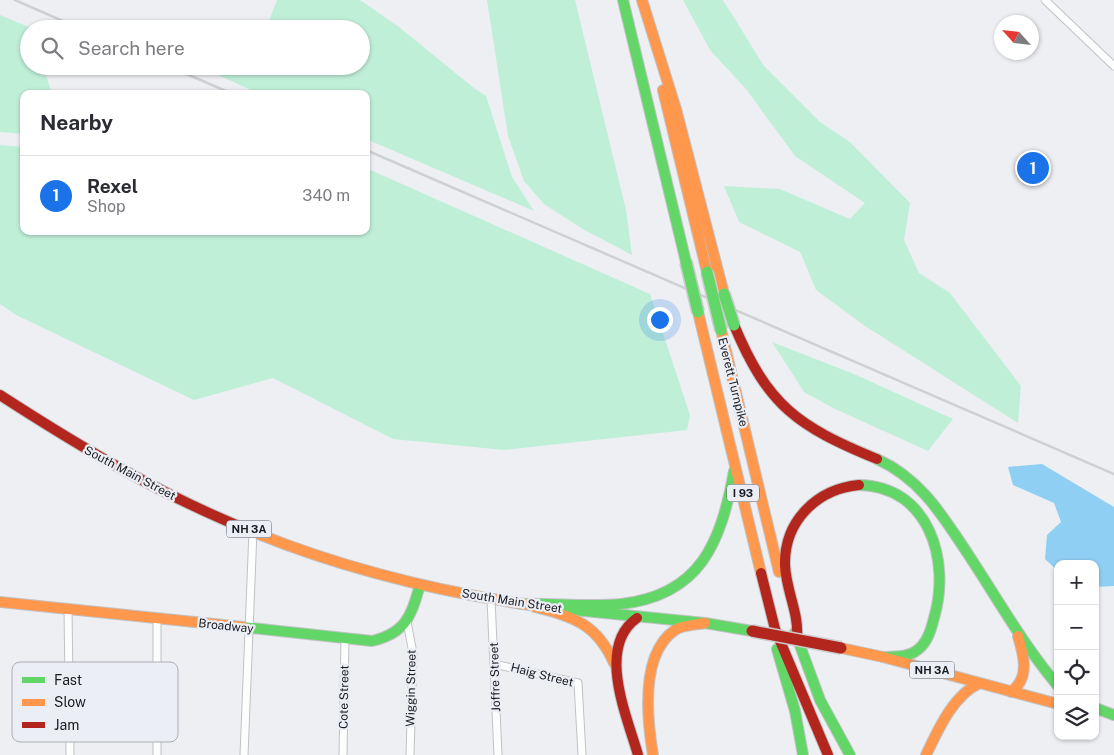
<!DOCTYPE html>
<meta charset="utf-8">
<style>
:root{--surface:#fff;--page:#f7f7f7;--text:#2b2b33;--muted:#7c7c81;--line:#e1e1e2;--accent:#1a73e8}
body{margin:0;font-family:"Public Sans",sans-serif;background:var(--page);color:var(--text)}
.controls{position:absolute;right:15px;bottom:15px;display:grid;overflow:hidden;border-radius:10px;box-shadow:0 1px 4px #0004}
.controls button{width:45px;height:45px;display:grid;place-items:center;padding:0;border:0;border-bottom:1px solid var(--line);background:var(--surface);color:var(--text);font:25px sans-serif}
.compass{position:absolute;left:994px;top:15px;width:45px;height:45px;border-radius:50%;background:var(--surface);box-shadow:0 1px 4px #0004;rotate:297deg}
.you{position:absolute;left:659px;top:319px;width:18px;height:18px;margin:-12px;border:4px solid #fff;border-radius:50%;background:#1a73e8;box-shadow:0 0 0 8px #1a73e833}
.badge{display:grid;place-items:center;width:32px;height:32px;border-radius:50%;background:var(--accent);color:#fff;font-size:16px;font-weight:700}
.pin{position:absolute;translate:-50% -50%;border:2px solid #fff;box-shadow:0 1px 5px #0006}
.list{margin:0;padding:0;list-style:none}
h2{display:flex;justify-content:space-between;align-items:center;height:65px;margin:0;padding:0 20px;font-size:21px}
h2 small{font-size:16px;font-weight:400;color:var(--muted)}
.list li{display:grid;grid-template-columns:32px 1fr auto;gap:15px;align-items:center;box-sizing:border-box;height:80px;padding:0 20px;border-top:1px solid var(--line)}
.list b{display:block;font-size:19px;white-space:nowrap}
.list p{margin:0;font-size:16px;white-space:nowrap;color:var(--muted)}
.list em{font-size:16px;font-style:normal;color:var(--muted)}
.icon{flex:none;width:28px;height:28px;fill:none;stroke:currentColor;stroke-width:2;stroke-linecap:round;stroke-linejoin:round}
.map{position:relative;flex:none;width:1114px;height:755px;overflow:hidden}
.search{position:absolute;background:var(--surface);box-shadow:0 1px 4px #0004;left:20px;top:20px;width:350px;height:55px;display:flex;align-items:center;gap:12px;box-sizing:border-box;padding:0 18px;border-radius:28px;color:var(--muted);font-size:19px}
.panel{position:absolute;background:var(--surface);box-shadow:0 1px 4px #0004;left:20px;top:90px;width:350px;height:145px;border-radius:10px}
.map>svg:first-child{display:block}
.green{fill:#c0efd8}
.water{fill:#90cff4}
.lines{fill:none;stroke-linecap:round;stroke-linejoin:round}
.street-casing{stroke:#c2c2c5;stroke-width:9}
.fast-casing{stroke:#c2c2c5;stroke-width:12}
.slow-casing{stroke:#c2c2c5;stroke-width:12}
.jam-casing{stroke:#c2c2c5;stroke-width:12}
.street{stroke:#fcfdfd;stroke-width:7}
.fast{stroke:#63d668;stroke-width:10}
.slow{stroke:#ff974d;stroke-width:10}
.jam{stroke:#b3261e;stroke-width:10}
.rail{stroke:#cfd0d1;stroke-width:2.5}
.fast-bridge-casing{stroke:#cbccce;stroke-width:14;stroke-linecap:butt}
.jam-bridge-casing{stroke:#cbccce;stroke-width:14;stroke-linecap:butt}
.fast-bridge{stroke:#63d668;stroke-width:11}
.jam-bridge{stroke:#b3261e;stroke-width:11}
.labels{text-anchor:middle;stroke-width:4.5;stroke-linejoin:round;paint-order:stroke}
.shield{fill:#ebeef5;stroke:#595a5e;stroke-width:1}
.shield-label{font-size:11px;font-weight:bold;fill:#1a1b1e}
.street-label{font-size:12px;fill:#1a1b1e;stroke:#ebeef5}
.key{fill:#ebeef5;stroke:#acafb4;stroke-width:1}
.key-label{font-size:14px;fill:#1a1b1e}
</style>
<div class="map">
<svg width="1114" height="755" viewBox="0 0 1114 755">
<rect width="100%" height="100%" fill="#edeff3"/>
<path class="green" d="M277,0H360L399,27L474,88L486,96L512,177L534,211L366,139V94H260L218,75L234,66H361V29H266Z
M487,0H575L626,210L632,255L581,228L544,204L524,181L508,136Z
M683,0H723L764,66L820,122L850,142L910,203L904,240L919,273L950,293L1021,386L1018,423L865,326L816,290L800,252L739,222L724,186L780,189L850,219L865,203L795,156L746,89L710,50Z
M0,15L31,28L29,29V66H43L52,94H24V134L0,132Z
M0,145L24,147V231H366V168L650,294L690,415L687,430L504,450L393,439L273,378L194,400L16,315L0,304Z
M772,342L854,374L953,419L928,451L833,408L804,392Z"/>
<path class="water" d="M1042,464L1114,507V586L1095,587V564H1058V571L1045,559L1047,535L1061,522L1054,503L1013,485L1008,467Z"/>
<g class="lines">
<g class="street-casing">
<path id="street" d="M1045,0L1114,66
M491,599L498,755
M68,609L70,755
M407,622L413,653L410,755
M494,664L578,683L582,755
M157,755V618
M244,755L253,531
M343,755L345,638"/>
</g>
<g class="fast-casing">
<path id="fast" d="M623,0L686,262
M877,459C921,479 942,515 968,554C997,598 1024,646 1058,686
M859,485C929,486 951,561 934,618C931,630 927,644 916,651C906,658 894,656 883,657
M521,604C554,603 588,607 621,604C701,595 721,542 734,471
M564,609L705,623L752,631
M243,627L372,641C406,633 411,616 420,585
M795,632L820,700L850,755
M777,649L795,711L803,755
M1095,708L1114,715"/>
</g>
<g class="slow-casing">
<path id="slow" d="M642,0L676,109L724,294
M663,90L707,272
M698,312L761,573
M721,330L779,572
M256,533C345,569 435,591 530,605
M0,602L243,627
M535,607C574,617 597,624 614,663
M841,648L883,657L1058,704
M1011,692C1030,678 1024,656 1018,636
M653,755C647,719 640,654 675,630C683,625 695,625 705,623
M926,755C938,730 953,695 980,683"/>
</g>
<g class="jam-casing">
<path id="jam" d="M734,325C768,406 797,426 877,459
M0,395C82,448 164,497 256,533
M761,573L775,629L828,755
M637,618C596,647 627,716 638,755
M797,638C799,612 786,591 785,565C784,522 816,489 859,485"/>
</g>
<use href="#street" class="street"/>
<use href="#fast" class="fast"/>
<use href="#slow" class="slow"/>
<use href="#jam" class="jam"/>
<path class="rail" d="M15,0L81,29
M168,66L233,94
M366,150L1114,474"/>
<g class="fast-bridge-casing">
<path id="fast-bridge" d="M686,262L698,312
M707,272L721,330
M724,294L734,325"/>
</g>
<g class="jam-bridge-casing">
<path id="jam-bridge" d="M752,631L841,648"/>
</g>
<use href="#fast-bridge" class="fast-bridge"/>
<use href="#jam-bridge" class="jam-bridge"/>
</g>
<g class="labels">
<g class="shield">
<rect x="727" y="484.5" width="32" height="17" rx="4"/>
<rect x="226.5" y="520.5" width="45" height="17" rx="4"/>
<rect x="909.5" y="661.5" width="45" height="17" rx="4"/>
</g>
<g class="shield-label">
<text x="743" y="497">I 93</text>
<text x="249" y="533">NH 3A</text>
<text x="932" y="674">NH 3A</text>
</g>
<g class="street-label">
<text transform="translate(733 382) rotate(76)" y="4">Everett Turnpike</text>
<text transform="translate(130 473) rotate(28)" y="4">South Main Street</text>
<text transform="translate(512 601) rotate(9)" y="4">South Main Street</text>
<text transform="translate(226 626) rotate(6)" y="4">Broadway</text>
<text transform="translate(542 675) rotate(14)" y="4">Haig Street</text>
<text transform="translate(495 677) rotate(-92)" y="4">Joffre Street</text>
<text transform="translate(411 688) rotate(-89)" y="4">Wiggin Street</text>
<text transform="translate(344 697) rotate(-89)" y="4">Cote Street</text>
</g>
</g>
<rect x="12" y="662" width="166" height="80" rx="8" class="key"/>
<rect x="22" y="677" width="23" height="6" fill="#63d668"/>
<rect x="22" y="699" width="23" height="7" fill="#ff974d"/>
<rect x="22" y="722" width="23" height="6" fill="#b3261e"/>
<g class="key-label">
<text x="54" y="685">Fast</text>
<text x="54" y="707">Slow</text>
<text x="54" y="730">Jam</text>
</g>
</svg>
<div class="controls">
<button>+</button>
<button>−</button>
<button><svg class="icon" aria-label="locate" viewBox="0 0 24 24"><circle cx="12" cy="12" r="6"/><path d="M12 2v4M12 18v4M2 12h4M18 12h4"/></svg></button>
<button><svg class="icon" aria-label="layers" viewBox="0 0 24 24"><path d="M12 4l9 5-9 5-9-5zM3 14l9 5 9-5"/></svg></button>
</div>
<svg class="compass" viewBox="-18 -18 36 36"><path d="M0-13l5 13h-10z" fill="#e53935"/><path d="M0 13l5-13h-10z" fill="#7c7c81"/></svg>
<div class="you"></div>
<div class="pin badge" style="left:1033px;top:168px">1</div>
<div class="search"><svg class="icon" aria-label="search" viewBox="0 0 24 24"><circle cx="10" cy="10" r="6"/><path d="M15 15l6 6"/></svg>Search here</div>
<section class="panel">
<h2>Nearby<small></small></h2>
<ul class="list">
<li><span class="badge">1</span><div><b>Rexel</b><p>Shop</p></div><em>340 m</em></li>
</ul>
</section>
</div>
